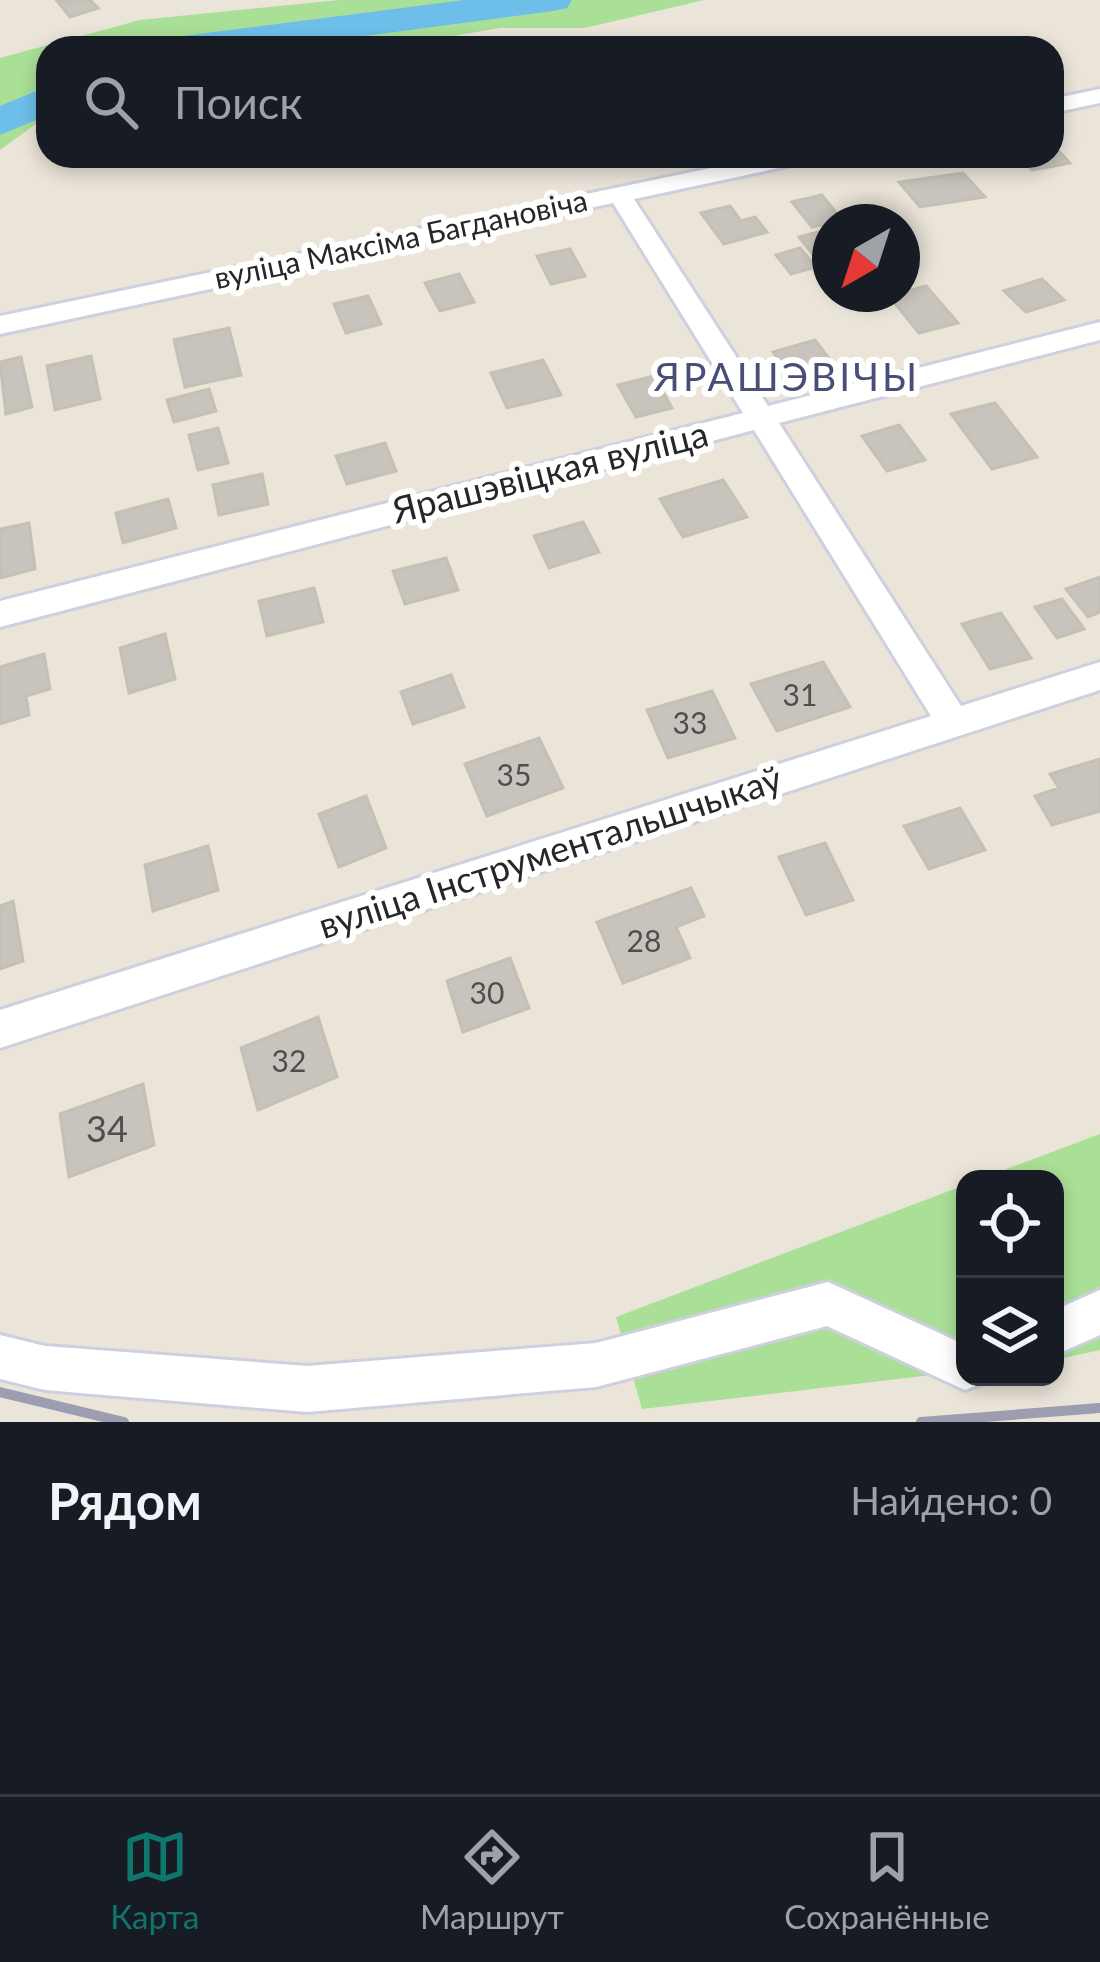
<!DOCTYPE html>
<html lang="ru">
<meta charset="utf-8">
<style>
:root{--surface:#171b24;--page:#242831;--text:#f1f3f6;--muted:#9ea1a6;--line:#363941;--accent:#0f766e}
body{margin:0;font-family:Lato,sans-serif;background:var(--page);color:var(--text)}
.controls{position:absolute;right:36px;bottom:36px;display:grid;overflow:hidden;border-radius:24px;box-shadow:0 6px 18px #0003}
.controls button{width:108px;height:108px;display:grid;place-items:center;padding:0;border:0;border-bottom:3px solid var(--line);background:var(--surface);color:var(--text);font:60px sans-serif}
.compass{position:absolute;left:812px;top:204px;width:108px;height:108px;border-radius:50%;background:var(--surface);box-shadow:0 6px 18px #0003;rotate:219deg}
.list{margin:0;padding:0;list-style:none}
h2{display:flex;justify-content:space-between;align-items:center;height:156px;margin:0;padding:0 48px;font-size:51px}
h2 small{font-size:39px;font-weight:400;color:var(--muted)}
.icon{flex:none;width:66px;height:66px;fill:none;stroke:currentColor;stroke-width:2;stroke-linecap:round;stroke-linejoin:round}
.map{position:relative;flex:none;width:1100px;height:1422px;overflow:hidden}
.search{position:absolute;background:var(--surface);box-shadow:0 6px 18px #0003;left:36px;right:36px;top:36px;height:132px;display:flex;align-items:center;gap:30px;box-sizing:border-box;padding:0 42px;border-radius:36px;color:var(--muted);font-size:45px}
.sheet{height:372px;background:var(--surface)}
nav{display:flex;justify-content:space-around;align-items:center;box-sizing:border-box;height:168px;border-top:3px solid var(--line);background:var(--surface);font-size:33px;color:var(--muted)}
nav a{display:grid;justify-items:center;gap:6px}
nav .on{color:var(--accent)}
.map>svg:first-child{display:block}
.green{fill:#a9df96}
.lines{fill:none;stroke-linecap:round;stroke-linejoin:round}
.river{fill:#6dbfea;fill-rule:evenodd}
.building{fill:#c8c3bc;stroke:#c4c0b3;stroke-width:3}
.minor-casing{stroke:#ced0e0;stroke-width:6}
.minor{fill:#fff;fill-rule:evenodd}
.rail{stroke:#9c9db1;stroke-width:10}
.labels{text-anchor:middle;stroke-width:12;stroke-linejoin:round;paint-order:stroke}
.far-street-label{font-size:30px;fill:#272727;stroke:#fff}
.number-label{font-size:30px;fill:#4f4e4c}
.street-label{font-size:36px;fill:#272727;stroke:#fff}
.near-number-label{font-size:36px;fill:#4f4e4c}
.neighbourhood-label{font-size:39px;letter-spacing:3px;fill:#494e76;stroke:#fff}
</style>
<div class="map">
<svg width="1100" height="1422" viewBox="0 0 1100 1422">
<rect width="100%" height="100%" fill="#eae4d9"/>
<path class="green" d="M339,0H704L585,28H500L382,48H48V115L0,150V58L140,20Z
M1100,1134V1350L1055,1360V1179H980Z
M965,1185V1371L642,1409L616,1317Z"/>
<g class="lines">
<path class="river" d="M464,0H572L567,8L553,11L274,48H163L169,40L183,36Z
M48,86V115L0,135V106Z"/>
</g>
<path class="building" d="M90,0L98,8L70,17L57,1Z
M1052,144L1070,163L1032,170L1024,161L1009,164L1001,156H1052Z
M963,173L985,197L920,207L899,182Z
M822,195L842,220L812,227L792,202Z
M730,206L741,221L755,217L767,232L724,244L701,213Z
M822,231L830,242V259L819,262L799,237Z
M800,248L816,267L791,274L776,255Z
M570,249L585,276L551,284L537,256Z
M459,274L474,302L440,311L425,283Z
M1042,279L1064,300L1026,312L1004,291Z
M926,286L958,323L919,333L889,296Z
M368,296L381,324L346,333L334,304Z
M229,328L241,375L185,387L174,340Z
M815,340L833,364L791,376L773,352Z
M91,356L100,399L55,410L47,366Z
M21,357L32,407L6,414L0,362Z
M543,360L561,395L507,408L491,373Z
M654,376L672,408L636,417L618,385Z
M209,389L216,411L174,422L167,400Z
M995,403L1037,457L992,469L951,414Z
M899,425L925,460L887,471L862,436Z
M218,428L228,463L198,470L189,435Z
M385,443L396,471L347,484L336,456Z
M262,474L268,504L219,515L213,485Z
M723,480L747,517L683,537L660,499Z
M168,499L176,528L123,543L116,513Z
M583,522L599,552L549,568L534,536Z
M29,523L35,569L0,578V529Z
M446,558L458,590L405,604L393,571Z
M1100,577V612L1088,617L1066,589Z
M314,588L323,622L267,636L259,601Z
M1062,599L1084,629L1057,638L1035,607Z
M1001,613L1031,658L990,669L962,624Z
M165,634L175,679L129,693L120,648Z
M44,654L50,689L26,696L29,715L0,724V667Z
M823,662L850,707L777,731L751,684Z
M451,675L464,707L413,724L401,692Z
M712,691L735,738L668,758L647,710Z
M539,738L563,788L487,816L465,764Z
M1100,759V811L1052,825L1035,796L1059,788L1050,774Z
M366,796L386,848L339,867L319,814Z
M960,808L985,850L929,869L904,826Z
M825,843L853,900L806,915L779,857Z
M208,846L218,890L153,911L145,865Z
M691,888L704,916L676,927L690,958L623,983L597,922Z
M13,901L23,961L0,969V906Z
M510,958L529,1008L463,1032L447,981Z
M318,1017L337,1077L258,1110L241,1048Z
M143,1084L154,1145L69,1177L60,1114Z"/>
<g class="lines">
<g class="minor-casing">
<path id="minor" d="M1100,89V103L1052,113V99Z
M769,156H813L802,163L634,199L768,406L1100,322V340L779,423L961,706L1100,662V690L0,1048V1010L931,716L754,430L0,627V601L743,413L613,203L0,334V316Z
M828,1282L965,1345V1377H984L981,1384L965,1390L827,1326L596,1387L307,1412L45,1390L0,1379V1335L45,1346L307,1366L596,1343Z
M1100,1290V1335L1055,1355V1310Z"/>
</g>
<use href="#minor" class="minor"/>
<path class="rail" d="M0,1392L124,1422
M921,1422L1100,1408"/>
</g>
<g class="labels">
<g class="far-street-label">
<text transform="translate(401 240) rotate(-12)" y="10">вуліца Максіма Багдановіча</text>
</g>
<g class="number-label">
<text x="800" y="706">31</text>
<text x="690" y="734">33</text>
<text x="514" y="786">35</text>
<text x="644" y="952">28</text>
<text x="487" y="1004">30</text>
<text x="289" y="1072">32</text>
</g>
<g class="street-label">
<text transform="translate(550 472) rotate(-14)" y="13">Ярашэвіцкая вуліца</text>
<text transform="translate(550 852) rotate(-18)" y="13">вуліца Інструментальшчыкаў</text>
</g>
<g class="near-number-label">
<text x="107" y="1142">34</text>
</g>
<g class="neighbourhood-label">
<text x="787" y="391">ЯРАШЭВІЧЫ</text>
</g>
</g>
</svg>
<div class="controls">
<button><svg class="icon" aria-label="locate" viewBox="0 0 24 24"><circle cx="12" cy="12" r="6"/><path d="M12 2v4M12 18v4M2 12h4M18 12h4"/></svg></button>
<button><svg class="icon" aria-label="layers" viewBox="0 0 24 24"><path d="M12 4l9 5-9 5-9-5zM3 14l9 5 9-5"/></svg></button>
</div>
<svg class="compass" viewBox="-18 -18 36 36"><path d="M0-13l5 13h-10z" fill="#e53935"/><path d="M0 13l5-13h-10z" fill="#9ea1a6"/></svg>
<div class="search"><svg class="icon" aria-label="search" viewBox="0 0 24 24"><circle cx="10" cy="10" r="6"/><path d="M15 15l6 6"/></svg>Поиск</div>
</div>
<section class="sheet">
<h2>Рядом<small>Найдено: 0</small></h2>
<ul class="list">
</ul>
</section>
<nav>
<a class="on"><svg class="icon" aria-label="map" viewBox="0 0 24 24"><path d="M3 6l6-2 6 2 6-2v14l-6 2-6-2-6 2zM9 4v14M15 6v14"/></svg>Карта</a>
<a><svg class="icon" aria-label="directions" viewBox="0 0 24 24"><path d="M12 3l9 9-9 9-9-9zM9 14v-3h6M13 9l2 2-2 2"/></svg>Маршрут</a>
<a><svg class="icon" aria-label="saved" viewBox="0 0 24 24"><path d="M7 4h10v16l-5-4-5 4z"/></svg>Сохранённые</a>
</nav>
